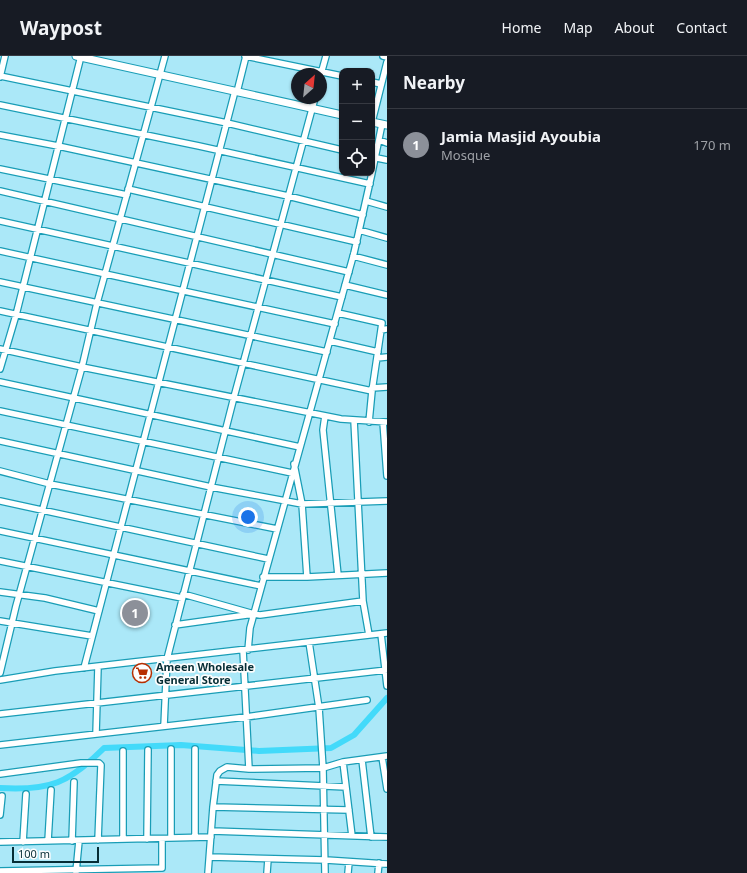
<!DOCTYPE html>
<meta charset="utf-8">
<style>
:root{--surface:#171b24;--page:#242831;--text:#f1f3f6;--muted:#9ea1a6;--line:#363941;--accent:#8c9099}
body{margin:0;font-family:"Noto Sans",sans-serif;background:var(--page);color:var(--text)}
.controls{position:absolute;right:12px;top:12px;display:grid;overflow:hidden;border-radius:8px;box-shadow:0 1px 3px #0004}
.controls button{width:36px;height:36px;display:grid;place-items:center;padding:0;border:0;border-bottom:1px solid var(--line);background:var(--surface);color:var(--text);font:20px sans-serif}
.compass{position:absolute;left:291px;top:12px;width:36px;height:36px;border-radius:50%;background:var(--surface);box-shadow:0 1px 3px #0004;rotate:27deg}
.scale{position:absolute;left:12px;bottom:10px;width:87px;box-sizing:border-box;padding-left:4px;border:2px solid #062d35;border-top:0;font-size:11px;line-height:14px;white-space:nowrap;color:#062d35;-webkit-text-stroke:3px #fdfdfd;paint-order:stroke}
.you{position:absolute;left:248px;top:461px;width:14px;height:14px;margin:-10px;border:3px solid #fff;border-radius:50%;background:#1a73e8;box-shadow:0 0 0 6px #1a73e833}
.badge{display:grid;place-items:center;width:26px;height:26px;border-radius:50%;background:var(--accent);color:#fff;font-size:13px;font-weight:700}
.pin{position:absolute;translate:-50% -50%;border:2px solid #fff;box-shadow:0 1px 4px #0006}
.list{margin:0;padding:0;list-style:none}
h2{display:flex;justify-content:space-between;align-items:center;height:52px;margin:0;padding:0 16px;font-size:17px}
h2 small{font-size:13px;font-weight:400;color:var(--muted)}
.list li{display:grid;grid-template-columns:26px 1fr auto;gap:12px;align-items:center;box-sizing:border-box;height:72px;padding:0 16px;border-top:1px solid var(--line)}
.list b{display:block;font-size:15px;white-space:nowrap}
.list p{margin:0;font-size:13px;white-space:nowrap;color:var(--muted)}
.list em{font-size:13px;font-style:normal;color:var(--muted)}
.icon{flex:none;width:22px;height:22px;fill:none;stroke:currentColor;stroke-width:2;stroke-linecap:round;stroke-linejoin:round}
.map{position:relative;flex:none;width:387px;height:817px;overflow:hidden}
header{display:flex;align-items:center;gap:24px;box-sizing:border-box;height:56px;padding:0 20px;background:var(--surface);border-bottom:1px solid var(--line)}
header strong{font-size:19px}
nav{display:flex;gap:22px;margin-inline-start:auto;font-size:14px}
main{display:flex}
aside{flex:1;background:var(--surface)}
.map>svg:first-child{display:block}
.lines{fill:none;stroke-linecap:round;stroke-linejoin:round}
.canal{stroke:#43dafa;stroke-width:6}
.minor-casing{stroke:#199db6;stroke-width:8}
.major-casing{stroke:#199db6;stroke-width:9}
.minor{stroke:#fff;stroke-width:5.5}
.major{stroke:#fff;stroke-width:7}
.labels{text-anchor:middle;stroke-width:3.5;stroke-linejoin:round;paint-order:stroke}
.poi-label{font-size:11px;font-weight:bold;fill:#062d35;stroke:#fdfdfd;text-anchor:start}
</style>
<header>
<strong>Waypost</strong>
<nav><a>Home</a><a>Map</a><a>About</a><a>Contact</a></nav>
</header>
<main>
<div class="map">
<svg width="387" height="817" viewBox="0 0 387 817">
<rect width="100%" height="100%" fill="#abe8f8"/>
<g class="lines">
<path class="canal" d="M0,732C50,735 69,727 104,692L181,689L259,695L331,692L354,679L387,642"/>
<g class="minor-casing">
<path id="minor" d="M245,0L342,20
M383,0L387,1
M321,18L326,0
M0,20L227,67L342,94
M0,21L5,0
M372,26L381,28
M237,36L246,0
M0,49L199,90L370,128
M372,66L387,6
M0,79L58,90L288,140L363,159
M379,84L387,87
M372,101L387,104
M0,113L127,139
M372,117L382,68
M128,133L357,186
M0,135L349,216
M366,145L387,151
M0,165L342,241
M359,174L387,182
M0,195L335,268
M353,200L387,209
M0,226L327,296
M345,229L387,239
M0,255L372,335L369,366
M338,257L382,267L372,335
M381,274L387,273
M330,285L378,296
M0,293L82,311L341,363L387,366
M377,302L387,301
M0,313L16,259L81,0
M0,326L300,391
M372,332L387,331
M0,355L292,417
M325,360L323,374L338,519
M354,364L363,545
M383,366L387,420
M0,385L211,431L302,448L387,445
M294,408L302,448L307,521L387,517
M0,415L50,428L277,473
M0,445L268,503
M0,475L261,530
M0,505L182,542
M263,521H307
M0,536L45,542L99,555
M254,558L260,559L363,545L369,579
M0,565L92,580
M175,569L254,558L183,538
M381,578L387,630
M309,586L319,652L323,712L325,817
M243,594L249,713
M248,594L250,572L354,197L372,117
M84,612L235,35
M0,617L16,550L82,311L97,247L165,0
M0,624L55,615L387,577
M0,658L387,614
M164,670L167,603L234,341L315,42
M96,678L98,611
M0,689L246,661L367,644
M171,693V782
M195,693V781
M382,701L387,733
M362,704L371,781
M343,706L352,780
M0,718L81,707H99L101,709L98,784
M216,725L346,731
M213,751L349,754
M0,759L2,740
M212,775L387,781
M123,783V695
M147,783L148,694
M48,785L51,734
M72,785L74,726
M0,786L211,781
M23,786L26,738
M210,801L326,804L387,808
M0,815L162,812V783
M76,816L79,785
M208,817L213,751L217,719L220,715L227,711L249,713L323,712L343,706L387,700
M267,817L268,803
M348,817L349,806
M378,817L379,807"/>
</g>
<g class="major-casing">
<path id="major" d="M76,0L342,59
M372,66L387,69"/>
</g>
<use href="#minor" class="minor"/>
<use href="#major" class="major"/>
</g>
<defs>
<g id="supermarket-ring" transform="scale(1)"><circle r="9.5" fill="#fdfdfd" stroke="#b72e00" stroke-width="1.5"/><path d="M-6-5.5h2.5l.6 2H6L4.5 2H-2.5L-4.4-4H-6ZM-1.5 3.2a1.3 1.3 0 1 0 .1 0ZM3 3.2a1.3 1.3 0 1 0 .1 0Z" fill="#b72e00"/></g>
</defs>
<g fill-rule="evenodd">
<use href="#supermarket-ring" x="142" y="617"/>
</g>
<g class="labels">
<g class="poi-label">
<text x="156" y="615">Ameen Wholesale<tspan x="156" dy="13">General Store</tspan></text>
</g>
</g>
</svg>
<div class="controls">
<button>+</button>
<button>−</button>
<button><svg class="icon" aria-label="locate" viewBox="0 0 24 24"><circle cx="12" cy="12" r="6"/><path d="M12 2v4M12 18v4M2 12h4M18 12h4"/></svg></button>
</div>
<svg class="compass" viewBox="-18 -18 36 36"><path d="M0-13l5 13h-10z" fill="#e53935"/><path d="M0 13l5-13h-10z" fill="#9ea1a6"/></svg>
<div class="scale">100 m</div>
<div class="you"></div>
<div class="pin badge" style="left:135px;top:557px">1</div>
</div>
<aside>
<h2>Nearby<small></small></h2>
<ul class="list">
<li><span class="badge">1</span><div><b>Jamia Masjid Ayoubia</b><p>Mosque</p></div><em>170 m</em></li>
</ul>
</aside>
</main>
